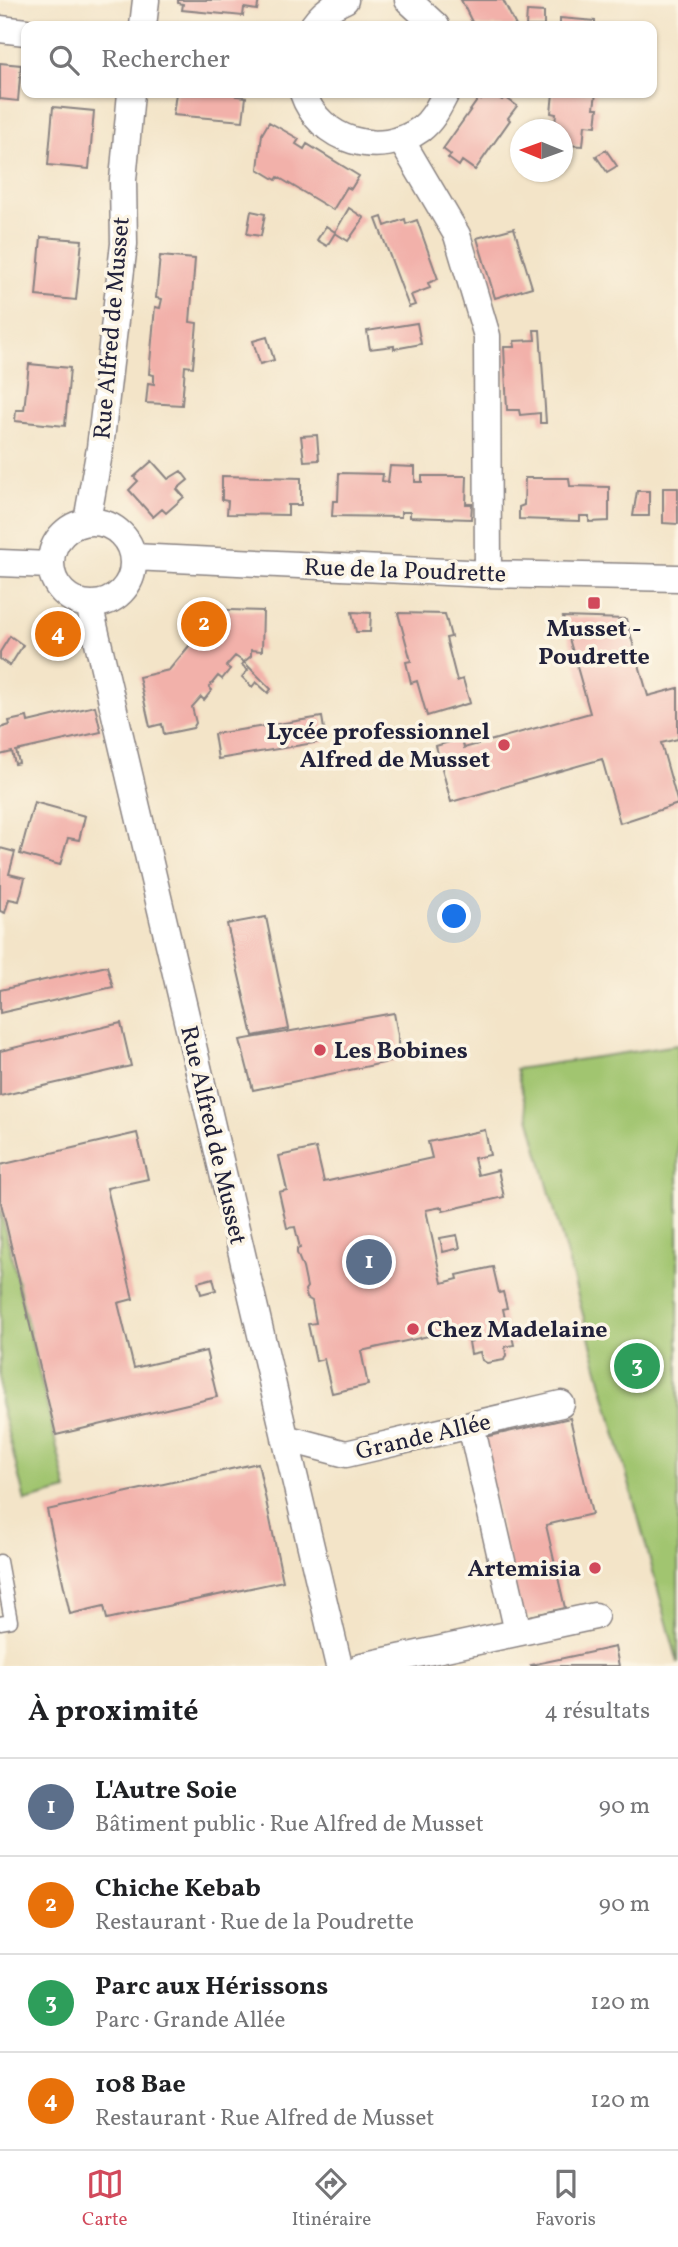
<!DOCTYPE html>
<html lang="fr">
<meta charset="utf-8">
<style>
:root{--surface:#fff;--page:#f2f2f2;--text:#202124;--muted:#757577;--line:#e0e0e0;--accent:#d1495b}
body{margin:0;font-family:Vollkorn,serif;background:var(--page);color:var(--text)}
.compass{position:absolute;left:510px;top:119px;width:63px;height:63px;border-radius:50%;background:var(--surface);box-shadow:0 2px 5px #0004;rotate:271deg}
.you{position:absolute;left:455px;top:917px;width:24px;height:24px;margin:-18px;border:5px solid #fff;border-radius:50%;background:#1a73e8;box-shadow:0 0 0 10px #1a73e833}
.badge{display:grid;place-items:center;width:46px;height:46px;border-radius:50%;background:var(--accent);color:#fff;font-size:23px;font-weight:700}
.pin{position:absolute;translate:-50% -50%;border:4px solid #fff;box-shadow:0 2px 7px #0006}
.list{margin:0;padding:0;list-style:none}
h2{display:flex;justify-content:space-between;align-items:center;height:91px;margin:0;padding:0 28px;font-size:30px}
h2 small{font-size:23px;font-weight:400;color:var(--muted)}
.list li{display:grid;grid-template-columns:46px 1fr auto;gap:21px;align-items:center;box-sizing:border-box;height:98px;padding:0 28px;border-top:2px solid var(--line)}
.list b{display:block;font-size:26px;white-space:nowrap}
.list p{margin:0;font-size:23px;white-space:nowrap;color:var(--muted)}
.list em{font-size:23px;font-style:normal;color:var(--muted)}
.icon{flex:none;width:38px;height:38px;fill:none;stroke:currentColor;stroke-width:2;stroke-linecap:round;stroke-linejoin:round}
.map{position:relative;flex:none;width:678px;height:1666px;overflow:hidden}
.search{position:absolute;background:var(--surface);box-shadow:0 2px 5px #0004;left:21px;right:21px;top:21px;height:77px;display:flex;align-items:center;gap:18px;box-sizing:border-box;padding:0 24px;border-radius:14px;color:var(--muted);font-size:26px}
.sheet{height:483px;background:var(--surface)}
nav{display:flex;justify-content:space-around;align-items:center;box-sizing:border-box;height:98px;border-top:2px solid var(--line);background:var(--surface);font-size:19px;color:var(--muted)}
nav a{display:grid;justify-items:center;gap:4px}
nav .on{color:var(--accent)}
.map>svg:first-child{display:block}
.green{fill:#a1c56f;stroke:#627455;stroke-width:2}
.building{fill:#f2b1aa}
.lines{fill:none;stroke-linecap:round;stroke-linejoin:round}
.lane-casing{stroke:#8a8382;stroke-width:15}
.street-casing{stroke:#8a8382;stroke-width:29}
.lane{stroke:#fff;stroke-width:12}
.street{stroke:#fff;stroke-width:26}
.poi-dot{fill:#d1495b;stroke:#fcf5e5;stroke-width:2.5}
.labels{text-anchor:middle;stroke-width:7;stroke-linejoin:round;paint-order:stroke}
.street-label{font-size:24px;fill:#22223b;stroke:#fcf5e5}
.poi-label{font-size:24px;font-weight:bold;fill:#22223b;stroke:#fcf5e5;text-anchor:end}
</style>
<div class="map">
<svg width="678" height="1666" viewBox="0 0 678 1666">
<rect width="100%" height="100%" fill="#fcf5e5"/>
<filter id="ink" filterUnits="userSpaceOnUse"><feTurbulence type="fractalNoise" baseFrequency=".0143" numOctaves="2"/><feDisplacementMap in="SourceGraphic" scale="14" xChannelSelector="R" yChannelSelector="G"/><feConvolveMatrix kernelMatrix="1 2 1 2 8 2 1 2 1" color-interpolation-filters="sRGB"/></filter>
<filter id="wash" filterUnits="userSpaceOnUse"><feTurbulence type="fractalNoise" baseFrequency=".00686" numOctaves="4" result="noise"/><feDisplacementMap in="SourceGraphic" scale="28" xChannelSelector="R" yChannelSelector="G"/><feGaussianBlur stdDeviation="1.57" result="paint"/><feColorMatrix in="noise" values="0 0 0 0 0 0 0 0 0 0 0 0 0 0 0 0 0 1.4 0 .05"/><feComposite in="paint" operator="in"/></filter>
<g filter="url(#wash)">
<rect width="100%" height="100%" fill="#f3e4c8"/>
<path class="green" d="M678,1045V1663L516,1069Z
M0,1207L67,1490L25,1501L0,1402Z"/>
<g id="blocks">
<path class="building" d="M178,0H259L257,10L244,8L243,16L182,10L183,4L178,3Z
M461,0H503L516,26H474Z
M527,11L544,12V26H526Z
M560,18L595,21V26H560Z
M0,63L21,65L18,101L0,99Z
M176,93H237L236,96L246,97L243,121L173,115Z
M486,93H491L502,100L505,97L517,106L508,118L510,120L475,170L462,161L459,166L448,158L451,155L443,149L479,98L481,100Z
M553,93H596L594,108H598L596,126L585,125L583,146L563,145V130H550V123L555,124L556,114L551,113Z
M53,107L94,111L89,169L48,165Z
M269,122L299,139L296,144L304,149L307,144L359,176L351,189L347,187L333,210L278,177L276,180L258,169L262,134Z
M606,150L617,166L607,172L596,156Z
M349,208L364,218L348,241L335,233L327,246L317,240L326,226L335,232Z
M251,211L265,214L261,236L247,234Z
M382,217L385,226L405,219L406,224L417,220L438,279L428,283L430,288L411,295L415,305L409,307L376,219Z
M514,228L532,287L495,298L477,238Z
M41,237L82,240L76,300L36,296Z
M160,256L195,259L190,322L197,323L193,367L185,366L182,405L146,403L148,383L154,384V375L149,374L155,307L160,308L162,299L156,298Z
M417,323L421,344L394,349V346L370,349L367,331Z
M534,330H540L546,423H540V413L520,415L519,410H507L504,347H515L514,341L535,340Z
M267,337L274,360L260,364L253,341Z
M29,364L70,368L65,426L15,421L16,410H24Z
M317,435L319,460L304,461L301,436Z
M152,461L168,479L181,471L188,480L177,489L184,497L166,513L162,509L153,517L129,490L138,481L134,477Z
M390,466L415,467V482H422V476H467L466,504H472L471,519L410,517V512H401V517L332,516L333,501H338L339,473L383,474L382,481L388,482Z
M222,476L301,478V505H288V515L227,514L228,501L222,500Z
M525,478H569L570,486L609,487V521L589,522V516H580V521L519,519V507L524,505Z
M663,488H678V524L663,523Z
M637,491H649V516H633Z
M195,609L263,611L262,651L251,650V656L244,662L235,656L226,666L230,669L222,679L218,676L209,687L212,690L204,700L201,697L192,707L196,723L193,728L164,734L162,724L150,727L139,677L169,670L194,640Z
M352,612L371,613L370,632H356Z
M398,613L445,614L451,637L446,638L457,681L463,679L470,703L427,716L417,681L411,683L406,662L411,661Z
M563,617L626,619L648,696L678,688V739L661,743L678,804L620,823L602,759L451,802L436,746L462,738L464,748L590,713Z
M10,636L23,645L10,666L0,659V652Z
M244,662L271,689L268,693L256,682L252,687L242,677L248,670L242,665Z
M95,706L101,732L16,751L19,763L15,764L12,752L0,755V728L10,725L9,721L27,717L28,722Z
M322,717L326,741L218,759L214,734Z
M34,802L85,816L79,840L68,838L60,865L20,854Z
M0,848L15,852L9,874L25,878L19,901L9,899L5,913L0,911Z
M266,917L289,1029L253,1036L227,924Z
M107,966L113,987L0,1013V990Z
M394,1013L398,1035V1060L253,1090L240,1040Z
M121,1023L131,1066L0,1096V1051Z
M485,1130L490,1155L474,1158L478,1175L498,1170L504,1197L443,1211L442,1207L426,1210L442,1283L458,1279L457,1275L493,1267L499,1293L503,1292L507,1308L503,1309L508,1333L511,1332L514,1345L505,1347L506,1355L504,1360L487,1363L482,1360L480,1352L471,1354L469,1342L472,1341L469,1327L361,1351L368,1385L332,1393L324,1359L316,1361L308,1324L316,1323L312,1301L307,1298L305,1290L307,1287L303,1268L297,1253V1249L300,1248L295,1227L287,1228L279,1192L287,1190L279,1156L316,1148L324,1182L432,1158L428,1142Z
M137,1133L148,1179L107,1188L133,1299L118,1303L134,1368L206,1351L217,1397L56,1435L0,1199V1165Z
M457,1235L460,1248L443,1252L440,1238Z
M213,1278L216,1290L201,1294L198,1282Z
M570,1418L592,1514L546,1525L565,1608L521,1618L481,1438Z
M258,1463L283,1581L107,1619L104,1606L70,1614L47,1510Z
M615,1647L619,1666H532L531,1665Z"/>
</g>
</g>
<g filter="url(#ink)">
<use href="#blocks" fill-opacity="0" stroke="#8a8382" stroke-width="2"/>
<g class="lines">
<g class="lane-casing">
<path id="lane" d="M0,1561L11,1621L0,1623"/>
</g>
<g class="street-casing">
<path id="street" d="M408,0L436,26
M143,26L146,0
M313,26C322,13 331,6 345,0
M0,29L26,32
M303,93C319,141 380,159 421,129C433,120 439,106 446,93
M401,140L457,235L487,336L488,574
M87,521L100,448L124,244L123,180L131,93
M51 563a41 41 0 1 1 82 0a41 41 0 1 1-82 0Z
M133,557L488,574L678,578
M0,563L50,565
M89,604L339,1666
M471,1425L518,1632
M285,1438L346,1454L561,1404
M362,1666L595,1616"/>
</g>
<use href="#lane" class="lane"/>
<use href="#street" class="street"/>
</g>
</g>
<g class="poi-dot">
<rect x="587" y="596" width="14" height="14" rx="3.5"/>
<circle cx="504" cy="745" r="7"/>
<circle cx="320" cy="1050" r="7"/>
<circle cx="413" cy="1329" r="7"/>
<circle cx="595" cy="1568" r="7"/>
</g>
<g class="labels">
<g class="street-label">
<text transform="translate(111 328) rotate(-85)" y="8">Rue Alfred de Musset</text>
<text transform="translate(405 570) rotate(2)" y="8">Rue de la Poudrette</text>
<text transform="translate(214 1135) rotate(77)" y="8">Rue Alfred de Musset</text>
<text transform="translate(423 1436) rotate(-13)" y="8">Grande Allée</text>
</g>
<g class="poi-label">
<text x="594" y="636" text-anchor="middle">Musset -<tspan x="594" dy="28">Poudrette</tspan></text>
<text x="490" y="739">Lycée professionnel<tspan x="490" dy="28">Alfred de Musset</tspan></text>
<text x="334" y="1058" text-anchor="start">Les Bobines</text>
<text x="427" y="1337" text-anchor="start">Chez Madelaine</text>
<text x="581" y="1576">Artemisia</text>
</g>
</g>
</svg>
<svg class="compass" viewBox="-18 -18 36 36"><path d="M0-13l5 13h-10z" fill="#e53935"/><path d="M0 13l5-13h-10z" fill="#757577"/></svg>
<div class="you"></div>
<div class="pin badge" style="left:369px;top:1262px;background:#5c6f8a">1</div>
<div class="pin badge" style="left:204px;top:624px;background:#e8710a">2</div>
<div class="pin badge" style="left:637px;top:1366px;background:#2e9e5b">3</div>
<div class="pin badge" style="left:58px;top:634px;background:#e8710a">4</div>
<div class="search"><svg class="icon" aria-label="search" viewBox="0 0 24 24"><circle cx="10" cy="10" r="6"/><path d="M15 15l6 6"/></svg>Rechercher</div>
</div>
<section class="sheet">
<h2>À proximité<small>4 résultats</small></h2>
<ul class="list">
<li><span class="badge" style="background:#5c6f8a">1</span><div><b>L'Autre Soie</b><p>Bâtiment public · Rue Alfred de Musset</p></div><em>90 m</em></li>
<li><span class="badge" style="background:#e8710a">2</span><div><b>Chiche Kebab</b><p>Restaurant · Rue de la Poudrette</p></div><em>90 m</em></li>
<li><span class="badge" style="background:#2e9e5b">3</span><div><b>Parc aux Hérissons</b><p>Parc · Grande Allée</p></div><em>120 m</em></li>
<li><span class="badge" style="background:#e8710a">4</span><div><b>108 Bae</b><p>Restaurant · Rue Alfred de Musset</p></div><em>120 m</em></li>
</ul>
</section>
<nav>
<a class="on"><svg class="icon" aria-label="map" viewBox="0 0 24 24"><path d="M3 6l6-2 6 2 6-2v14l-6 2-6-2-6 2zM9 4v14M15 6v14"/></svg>Carte</a>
<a><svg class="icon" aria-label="directions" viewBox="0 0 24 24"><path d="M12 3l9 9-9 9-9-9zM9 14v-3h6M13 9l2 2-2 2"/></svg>Itinéraire</a>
<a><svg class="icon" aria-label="saved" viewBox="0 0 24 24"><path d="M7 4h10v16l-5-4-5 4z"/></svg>Favoris</a>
</nav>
